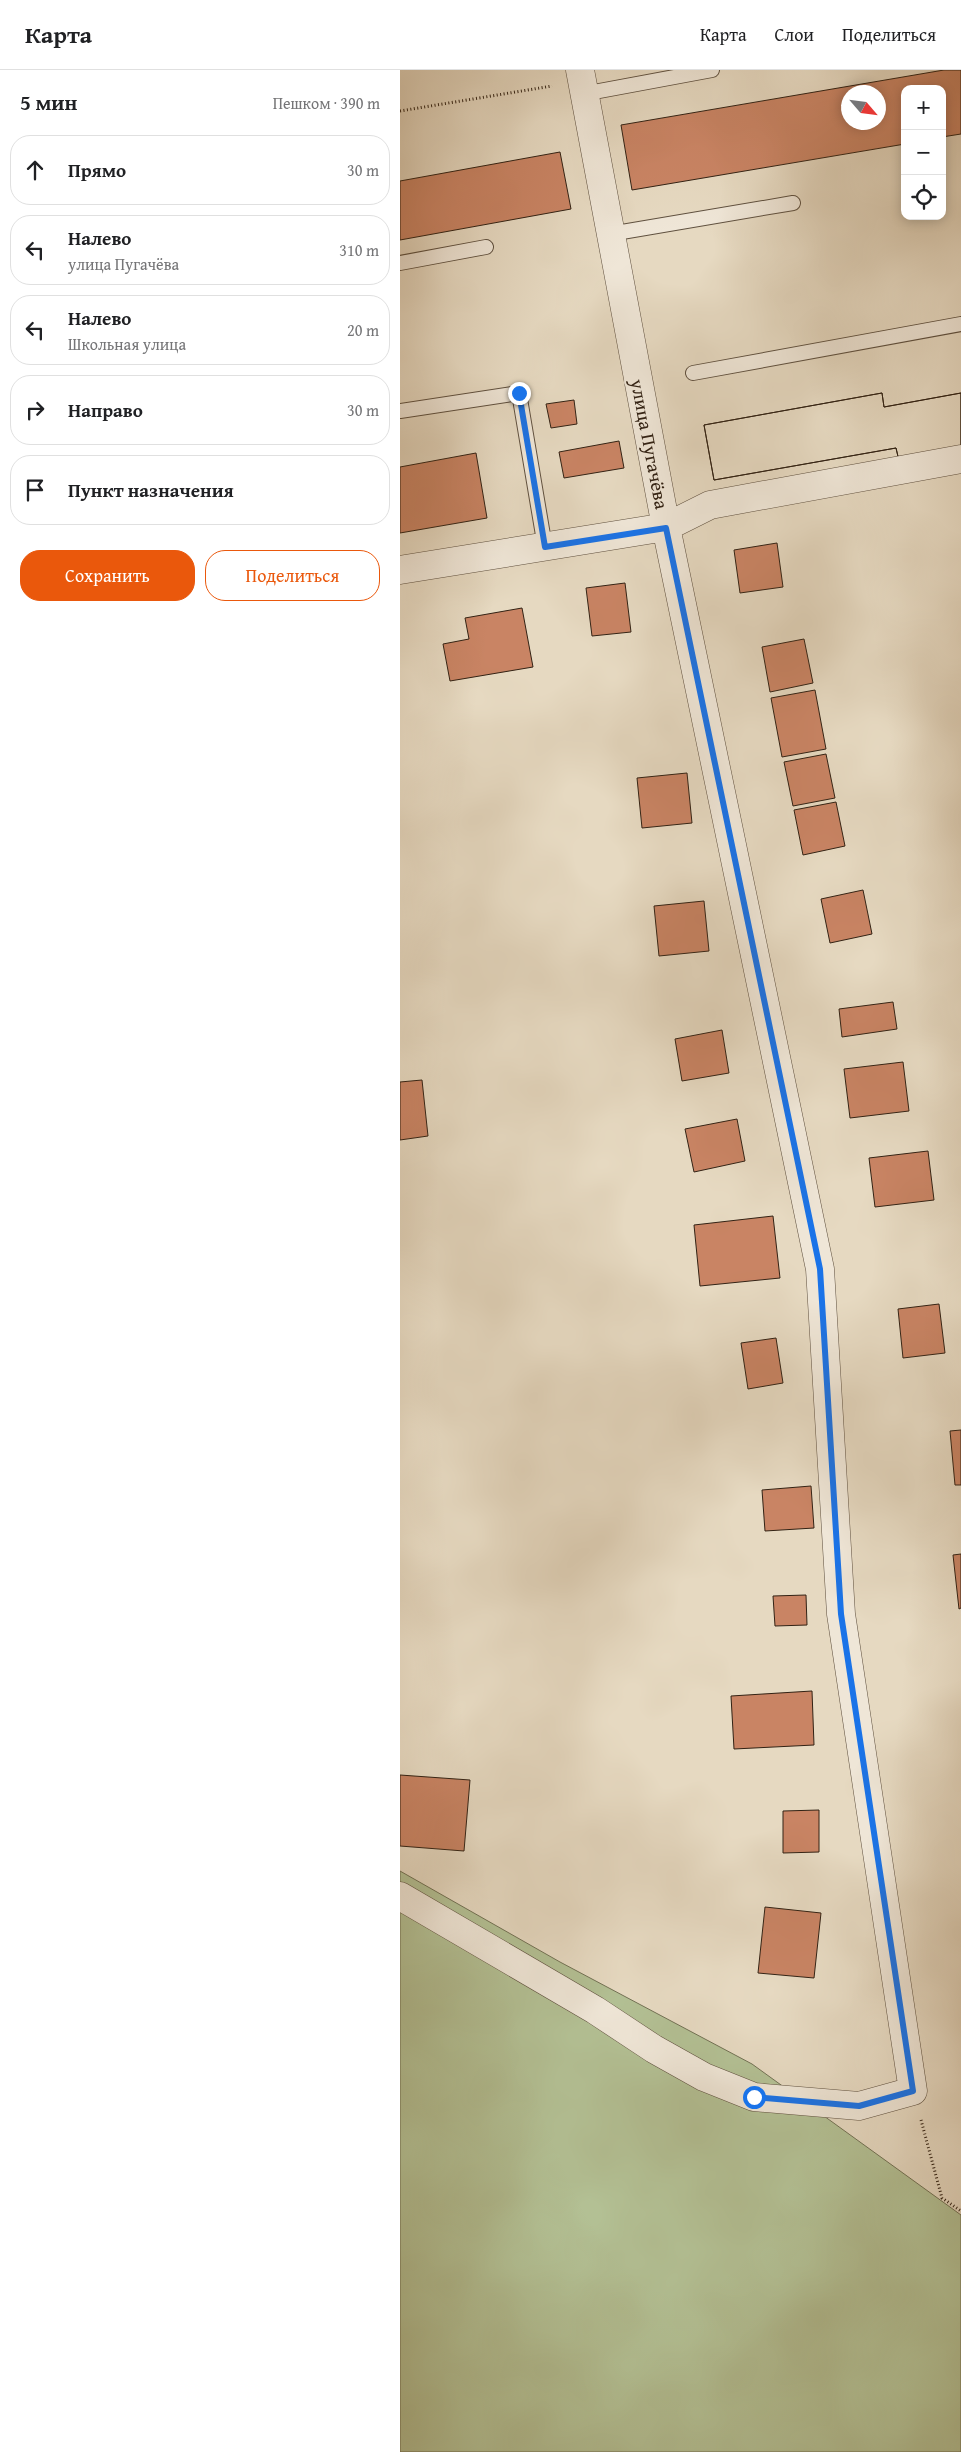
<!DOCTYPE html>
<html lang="ru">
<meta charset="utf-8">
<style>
:root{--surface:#fff;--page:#f2f2f2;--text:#202124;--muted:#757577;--line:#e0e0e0;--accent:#ea580c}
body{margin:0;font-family:"Gentium Book Plus",serif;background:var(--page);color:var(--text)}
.controls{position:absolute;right:15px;top:15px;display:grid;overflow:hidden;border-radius:10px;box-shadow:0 2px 12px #0003}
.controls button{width:45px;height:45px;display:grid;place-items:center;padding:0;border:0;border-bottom:1px solid var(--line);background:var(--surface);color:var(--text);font:25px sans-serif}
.compass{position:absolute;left:441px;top:15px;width:45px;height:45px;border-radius:50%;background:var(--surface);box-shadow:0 2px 12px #0003;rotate:118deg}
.stop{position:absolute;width:15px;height:15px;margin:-11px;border:4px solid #1a73e8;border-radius:50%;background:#fff}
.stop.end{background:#1a73e8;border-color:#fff;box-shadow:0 1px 5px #0008}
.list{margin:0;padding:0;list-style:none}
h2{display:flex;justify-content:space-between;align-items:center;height:65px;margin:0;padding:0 20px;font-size:21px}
h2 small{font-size:16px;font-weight:400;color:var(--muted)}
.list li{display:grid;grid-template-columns:32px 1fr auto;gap:15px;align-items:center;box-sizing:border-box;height:70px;margin:0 10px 10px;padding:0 10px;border:1px solid var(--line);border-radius:20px}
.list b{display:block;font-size:19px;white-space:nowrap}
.list p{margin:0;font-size:16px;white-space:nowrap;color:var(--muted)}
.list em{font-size:16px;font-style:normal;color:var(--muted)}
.actions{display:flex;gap:10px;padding:15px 20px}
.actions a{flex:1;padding:11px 0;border:1px solid var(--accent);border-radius:20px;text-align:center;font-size:18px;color:var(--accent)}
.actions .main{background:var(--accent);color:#fff}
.icon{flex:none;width:28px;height:28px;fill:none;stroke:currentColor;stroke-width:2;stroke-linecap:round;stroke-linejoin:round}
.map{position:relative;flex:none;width:561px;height:2382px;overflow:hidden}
header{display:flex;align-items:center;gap:30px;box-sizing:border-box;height:70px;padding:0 25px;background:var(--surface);border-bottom:1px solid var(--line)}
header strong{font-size:24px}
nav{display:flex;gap:28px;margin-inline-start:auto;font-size:18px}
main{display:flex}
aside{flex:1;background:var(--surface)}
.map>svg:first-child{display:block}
.green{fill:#b3c094;stroke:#727154}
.building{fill:#c98464;stroke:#322214;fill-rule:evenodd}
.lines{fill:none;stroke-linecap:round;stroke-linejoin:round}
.lane-casing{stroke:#5f503f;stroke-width:16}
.street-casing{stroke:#5f503f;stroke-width:29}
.path{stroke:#322214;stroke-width:3;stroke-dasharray:1 2.5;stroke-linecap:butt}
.lane{stroke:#efe6d7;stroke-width:14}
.street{stroke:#efe6d7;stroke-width:28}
.route{stroke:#1a73e8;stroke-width:6}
.labels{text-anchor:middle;stroke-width:4;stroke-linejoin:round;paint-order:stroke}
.street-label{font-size:19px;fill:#322214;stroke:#efe6d7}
</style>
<header>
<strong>Карта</strong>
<nav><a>Карта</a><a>Слои</a><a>Поделиться</a></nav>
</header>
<main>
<aside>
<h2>5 мин<small>Пешком · 390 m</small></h2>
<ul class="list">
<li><svg class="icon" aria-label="ahead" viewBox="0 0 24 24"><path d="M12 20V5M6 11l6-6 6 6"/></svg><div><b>Прямо</b></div><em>30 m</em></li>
<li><svg class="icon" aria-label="left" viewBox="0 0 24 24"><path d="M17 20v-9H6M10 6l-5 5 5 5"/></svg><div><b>Налево</b><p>улица Пугачёва</p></div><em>310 m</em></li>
<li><svg class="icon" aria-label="left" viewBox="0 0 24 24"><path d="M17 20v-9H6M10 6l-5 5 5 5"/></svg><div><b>Налево</b><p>Школьная улица</p></div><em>20 m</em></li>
<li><svg class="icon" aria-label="right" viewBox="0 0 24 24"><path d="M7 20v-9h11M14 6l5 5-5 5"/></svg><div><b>Направо</b></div><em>30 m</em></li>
<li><svg class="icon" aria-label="arrive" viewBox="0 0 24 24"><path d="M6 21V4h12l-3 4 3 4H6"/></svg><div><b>Пункт назначения</b></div></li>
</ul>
<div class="actions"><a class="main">Сохранить</a><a>Поделиться</a></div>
</aside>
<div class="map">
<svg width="561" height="2382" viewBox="0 0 561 2382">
<rect width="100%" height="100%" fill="#e6d9c1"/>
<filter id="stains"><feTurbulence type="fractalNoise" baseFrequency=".004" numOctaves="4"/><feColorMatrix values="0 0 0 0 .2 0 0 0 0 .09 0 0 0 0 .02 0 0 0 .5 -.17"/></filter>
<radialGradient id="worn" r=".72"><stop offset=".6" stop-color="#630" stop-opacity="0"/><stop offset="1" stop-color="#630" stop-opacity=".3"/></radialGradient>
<path class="green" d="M0,1801L160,1892L352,1994L561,2145V2382H0Z"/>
<path class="building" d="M544,0H561V64L542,67V19H505V74L232,120L221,55ZM448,22H478V52H448Z
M160,82L171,139L0,170V111Z
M482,323L484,337L561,323V384L500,395L496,378L314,410L304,355Z
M482,323L484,337L561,323V384L500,395L496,378L314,410L304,355Z
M174,330L177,354L151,358L146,334Z
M219,371L224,398L164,408L159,382Z
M76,383L87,448L0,463V397Z
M377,473L383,517L340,523L334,480Z
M225,513L231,562L192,566L186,518Z
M122,538L133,597L50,611L43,574L69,569L65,548Z
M404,569L413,613L370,622L362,577Z
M415,620L426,679L382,687L371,628Z
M426,684L435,728L393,736L384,692Z
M287,703L292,753L242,758L237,708Z
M436,732L445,776L403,785L394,740Z
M463,820L472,864L430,873L421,829Z
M304,831L309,881L259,886L254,836Z
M493,932L497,959L442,967L439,939Z
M322,960L329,1003L282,1011L275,969Z
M503,992L509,1041L450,1048L444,999Z
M22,1010L28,1066L0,1070V1012Z
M337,1049L345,1091L294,1102L285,1059Z
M528,1081L534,1130L475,1137L469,1088Z
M373,1146L380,1208L300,1216L294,1155Z
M539,1234L545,1283L503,1288L498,1239Z
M376,1268L383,1313L348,1319L341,1273Z
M561,1360V1415H555L550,1361Z
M411,1416L414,1458L365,1461L362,1420Z
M561,1484V1538L559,1539L553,1485Z
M406,1525L407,1555L375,1556L373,1526Z
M412,1621L414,1675L334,1679L331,1626Z
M0,1705L70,1710L64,1781L0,1776Z
M419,1740V1782L383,1783V1741Z
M365,1837L421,1843L414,1908L358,1903Z"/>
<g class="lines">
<g class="lane-casing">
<path id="lane" d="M183,24L312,0
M210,164L393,133
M0,193L86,177
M293,303L561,254
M0,341L119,323L145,477"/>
</g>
<g class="street-casing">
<path id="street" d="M0,500L266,457L310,435L561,389
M0,1826L195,1940L254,1979L304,2007L354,2027L459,2036L513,2021L441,1544L420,1199L266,457L180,0"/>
</g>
<path class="path" d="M0,41L152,16
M521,2050L542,2128L561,2141"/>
<use href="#lane" class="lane"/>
<use href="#street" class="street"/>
</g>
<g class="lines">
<path class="route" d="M119,323L145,477L266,458L420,1199L441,1544L513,2021L459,2036L354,2027"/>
</g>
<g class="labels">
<g class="street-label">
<text transform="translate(250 374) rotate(79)" y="7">улица Пугачёва</text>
</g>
</g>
<rect width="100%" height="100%" filter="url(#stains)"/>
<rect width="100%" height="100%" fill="url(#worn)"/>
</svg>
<div class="controls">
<button>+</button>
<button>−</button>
<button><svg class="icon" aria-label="locate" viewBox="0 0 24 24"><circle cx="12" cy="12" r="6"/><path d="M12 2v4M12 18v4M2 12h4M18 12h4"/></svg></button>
</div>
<svg class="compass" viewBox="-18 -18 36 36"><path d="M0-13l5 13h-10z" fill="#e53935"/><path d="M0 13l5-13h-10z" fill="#757577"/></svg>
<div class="stop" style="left:354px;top:2027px"></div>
<div class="stop end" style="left:119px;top:323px"></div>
</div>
</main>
